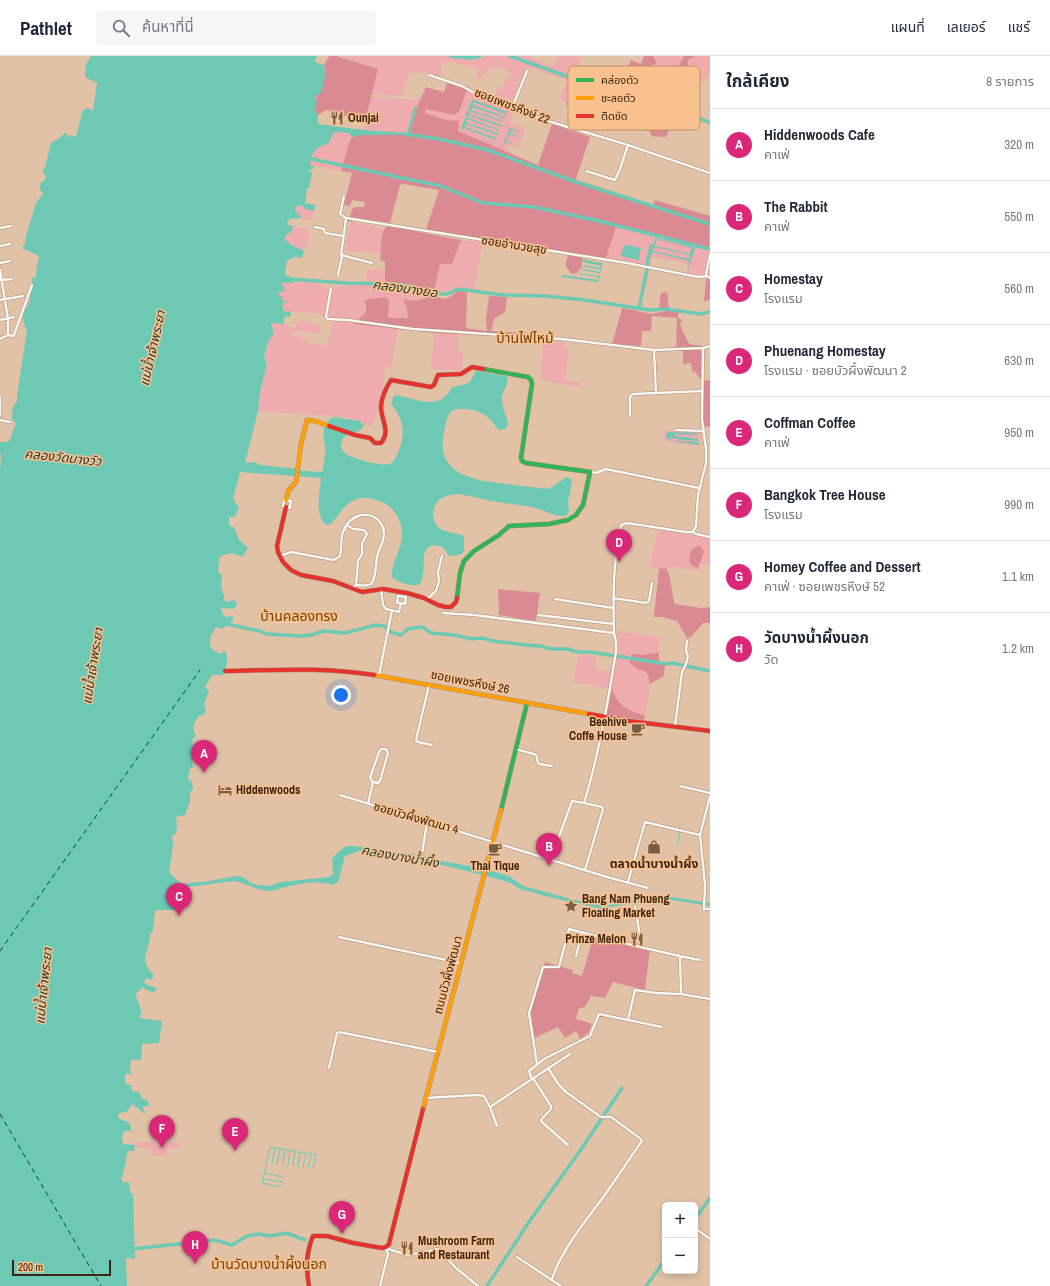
<!DOCTYPE html>
<html lang="th">
<meta charset="utf-8">
<style>
:root{--surface:#fff;--page:#f6f6f7;--text:#1f2937;--muted:#747a83;--line:#e0e1e3;--accent:#db2777}
body{margin:0;font-family:"Archivo Narrow","Noto Sans Thai",sans-serif;background:var(--page);color:var(--text)}
.controls{position:absolute;right:12px;bottom:12px;display:grid;overflow:hidden;border-radius:6px;box-shadow:0 2px 6px #0003}
.controls button{width:36px;height:36px;display:grid;place-items:center;padding:0;border:0;border-bottom:1px solid var(--line);background:var(--surface);color:var(--text);font:20px sans-serif}
.scale{position:absolute;left:12px;bottom:10px;width:99px;box-sizing:border-box;padding-left:4px;border:2px solid #3b2611;border-top:0;font-size:11px;line-height:14px;white-space:nowrap;color:#3b2611;-webkit-text-stroke:3px #f9c18f;paint-order:stroke}
.you{position:absolute;left:341px;top:639px;width:14px;height:14px;margin:-10px;border:3px solid #fff;border-radius:50%;background:#1a73e8;box-shadow:0 0 0 6px #1a73e833}
.badge{display:grid;place-items:center;width:26px;height:26px;border-radius:50%;background:var(--accent);color:#fff;font-size:13px;font-weight:700}
.pin{position:absolute;translate:-50% -33px;filter:drop-shadow(0 1px 2px #0008)}
.pin::after{content:'';position:absolute;top:21px;width:14px;height:12px;background:inherit;clip-path:polygon(0 0,100% 0,50% 100%)}
.list{margin:0;padding:0;list-style:none}
h2{display:flex;justify-content:space-between;align-items:center;height:52px;margin:0;padding:0 16px;font-size:17px}
h2 small{font-size:13px;font-weight:400;color:var(--muted)}
.list li{display:grid;grid-template-columns:26px 1fr auto;gap:12px;align-items:center;box-sizing:border-box;height:72px;padding:0 16px;border-top:1px solid var(--line)}
.list b{display:block;font-size:15px;white-space:nowrap}
.list p{margin:0;font-size:13px;white-space:nowrap;color:var(--muted)}
.list em{font-size:13px;font-style:normal;color:var(--muted)}
.icon{flex:none;width:22px;height:22px;fill:none;stroke:currentColor;stroke-width:2;stroke-linecap:round;stroke-linejoin:round}
.map{position:relative;flex:none;width:710px;height:1230px;overflow:hidden}
header{display:flex;align-items:center;gap:24px;box-sizing:border-box;height:56px;padding:0 20px;background:var(--surface);border-bottom:1px solid var(--line)}
header strong{font-size:19px}
nav{display:flex;gap:22px;margin-inline-start:auto;font-size:14px}
.search{width:280px;height:36px;background:var(--page);display:flex;align-items:center;gap:10px;box-sizing:border-box;padding:0 14px;border-radius:6px;color:var(--muted);font-size:15px}
main{display:flex}
aside{flex:1;background:var(--surface)}
.map>svg:first-child{display:block}
.green{fill:#eeacae;fill-rule:evenodd}
.forest{fill:#d98a93}
.water{fill:#6ec9b4;fill-rule:evenodd}
.lines{fill:none;stroke-linecap:round;stroke-linejoin:round}
.stream{stroke:#6ec9b4;stroke-width:1}
.canal{stroke:#6ec9b4;stroke-width:3.5}
.ferry{stroke:#1c3935;stroke-width:1;stroke-dasharray:5 4;stroke-linecap:butt}
.street-casing{stroke:#a78f79;stroke-width:3.5}
.fast-casing{stroke:#a78f79;stroke-width:5}
.slow-casing{stroke:#a78f79;stroke-width:5}
.jam-casing{stroke:#a78f79;stroke-width:5}
.street{stroke:#faf6f2;stroke-width:2.5}
.fast{stroke:#30b455;stroke-width:4}
.slow{stroke:#ff9f0a;stroke-width:4}
.jam{stroke:#e5322d;stroke-width:4}
.labels{text-anchor:middle;stroke-width:3;stroke-linejoin:round;paint-order:stroke}
.street-label{font-size:12px;fill:#3b2611;stroke:#f9c18f}
.poi-label{font-size:12px;font-weight:bold;fill:#3b2611;stroke:#f9c18f;text-anchor:start}
.water-label{font-size:13px;font-style:italic;fill:#1c3935;stroke:#f9c18f}
.quarter-label{font-size:14px;fill:#72420b;stroke:#f9c18f}
.key{fill:#f9c18f;stroke:#c09269;stroke-width:1}
.key-label{font-size:11px;fill:#3b2611}
</style>
<header>
<strong>Pathlet</strong>
<div class="search"><svg class="icon" aria-label="search" viewBox="0 0 24 24"><circle cx="10" cy="10" r="6"/><path d="M15 15l6 6"/></svg>ค้นหาที่นี่</div>
<nav><a>แผนที่</a><a>เลเยอร์</a><a>แชร์</a></nav>
</header>
<main>
<div class="map">
<svg width="710" height="1230" viewBox="0 0 710 1230">
<rect width="100%" height="100%" fill="#e1c2a7"/>
<path class="green" d="M338,0H532V2L553,11L559,0H583L574,19L610,29L619,28L618,35L628,38L620,44L609,46L600,37L587,32L570,36L567,49L560,43L567,24L527,11L510,49L491,43L512,17L494,10L477,24L478,12L446,5L443,6L440,21L425,16L409,18L401,40L372,38L378,13Z
M653,0H684L681,5L689,9L688,4L694,0H710V14L703,26L672,13L664,25L652,16V9L657,5Z
M467,34L479,41L514,54L510,67L525,72L524,77L519,92L510,89L506,96L458,75L459,65L446,64L424,57L426,53L459,56ZM474,44L506,58L473,46V49L505,61V62L472,50L471,54L503,66L470,55L469,58L501,70L468,59V62L500,75L467,63V67L498,78L497,79L466,68L465,71L496,82V84L464,72V75L461,73Z
M371,41L421,44L417,51H414L407,77L364,74Z
M334,76L349,77L352,81L349,87L341,115L310,109L316,92L330,84Z
M298,149L308,154H315L312,164L300,162L301,161C296,158 292,154 298,149Z
M351,165L384,173L382,179L381,198L344,194Z
M293,170L309,173V182L304,195L291,189L284,182L287,178L291,176Z
M616,171L654,179L709,194L704,218L702,219L687,217V208L652,201L650,210L606,202Z
M461,184L483,186L474,233L457,231L444,236L434,235L440,208H452Z
M367,213L385,214V226L366,225Z
M317,226C328,235 344,229 356,229C372,229 389,229 405,233C413,235 420,239 428,241L415,245L407,252L408,262H388L389,244L386,241L364,244C369,255 362,261 355,268L398,273L391,311H385L382,338H379L381,343L373,368L369,370L364,369L362,365L346,361L258,355L260,336L267,308L264,302L267,295L271,266L280,267L295,272L299,264L321,269L319,278L295,274L293,280L307,284L308,287L327,290L333,266L330,261L309,256H285L282,251L283,247L286,246L282,244L277,237L280,227Z
M434,277L458,278V296H463L462,315L431,313Z
M543,284L565,286V293L569,294L565,325L580,326L579,331L541,324Z
M665,374L701,377L700,390L663,385Z
M658,473L710,482V509L701,508L699,515L673,511L659,513L650,510Z
M616,575L659,581V597L644,599L632,598L648,619L650,628L645,660C627,654 620,651 612,633L573,626L579,598L596,600L595,615L615,614L619,597Z
M135,1086H179V1092L167,1093L166,1100L151,1099L150,1092L134,1091Z"/>
<path class="forest" d="M329,0H336L378,13L366,62L340,59L327,54L318,59L314,54L316,50V39L318,37L325,15L324,9Z
M644,0H653L657,7L652,9V16L664,24L666,15L672,13L683,18L673,52L638,43L640,54L637,63L669,74L666,81L651,80V76L606,64V60L584,51L574,53L567,49L570,36C586,27 597,35 609,46C620,44 626,42 631,30L622,24L631,4L641,8Z
M684,0H694V1L688,4V13C683,16 681,16 678,11Z
M447,27L467,34L459,56L454,59L426,53L425,57L446,64L459,65L458,75L538,109L552,68L590,81L576,123L577,124L653,149L655,144L710,160L709,194L654,179L616,171L606,202L426,174L439,134L404,128L400,129L390,167L350,161L352,153L356,151H364L365,146L352,144L350,150L344,149L352,117L341,115L349,87L352,81L362,79H409L417,51L426,31L444,36Z
M387,170L461,184L452,208H440L434,235L408,228L385,226V206L380,204C382,193 379,178 387,170Z
M570,199L582,202V211L577,217L572,218L566,211V206L568,200Z
M706,222L710,224V243L704,246Z
M457,235L467,236L466,272L487,275L486,264L489,240L507,241L505,256L494,263L491,275L534,278L533,282L434,277L354,268L366,256V249L364,244L386,241L389,244L388,262H408L407,252L403,243L415,245L433,240L444,243L450,241Z
M667,236L669,252H659L661,237Z
M622,252L652,258L665,255H678V262L682,264L680,269L689,288L702,290L703,325L710,324V371L703,370V326L695,316L692,315L691,307L683,308V295H676L677,262L652,260L651,275H642L641,290L612,288Z
M699,489L704,495L700,507L697,512L691,509L689,504L691,494Z
M666,512C672,521 671,537 675,548L701,552L710,551V567H703L691,581L687,582L677,565L663,561H654L659,513Z
M498,533L540,537L536,565L499,559Z
M653,597H659V608L665,609L664,620L650,628L648,619L644,614H639L629,606L632,598L644,599Z
M612,633C619,651 627,654 645,660L644,664L607,659Z
M594,878L650,892L645,934L613,926L605,942L591,940L585,951L579,952L576,963L592,968L589,976L580,983L576,975L565,982L558,971L535,982L530,959L545,906L573,914L572,917L582,920Z"/>
<path class="water" d="M91,0H317L315,6L324,9L325,20L321,37L316,39L315,43L317,47L314,54L318,59V68L364,74L407,77L414,51H417L409,79H362L352,81L349,77L334,76L328,88C316,89 311,98 310,109L314,110L312,114H309V116H312L309,132H307L305,147L315,149V154H308L300,149H298C292,154 297,158 302,161L300,162L290,163L287,166L288,169L293,170L291,176L287,178L284,182L291,189L304,195L302,202L294,201L287,205L285,216L286,219L291,221L294,227H281L284,232L283,235L277,237L282,241V244L287,245L283,247L282,251L285,256L290,255L291,261L285,260L283,268L271,267L274,279L269,283L264,302L267,308L260,336L258,355L245,407L254,406L260,409L300,413L303,415L322,416C324,408 326,398 325,390C323,378 321,369 333,361L360,365L364,369C360,378 350,376 343,382C339,390 341,395 349,400C359,403 382,412 391,407C396,404 397,398 399,394C406,377 403,361 391,348L393,341L396,339C417,343 440,356 452,331L466,328L470,326L476,315L505,320L507,321C509,328 504,333 502,340C501,349 506,358 508,368L505,373L499,374C494,369 491,363 485,359C477,354 463,351 453,354C445,360 445,373 443,382C438,421 479,425 507,428C520,430 534,431 547,433L552,431L566,421L571,423L572,425L568,446L569,455L566,460C555,461 546,455 536,452C523,449 511,448 498,446C485,444 472,440 458,438C444,439 433,444 433,459C433,464 435,468 438,471C446,478 456,476 464,480V495L462,498L451,500L448,499C446,495 445,492 440,490C413,483 431,521 418,529C410,530 398,527 392,521C391,506 402,494 402,479C402,461 391,446 372,443C367,442 362,441 357,443C342,449 340,459 331,468L326,469C314,459 320,435 321,422L240,416L233,443L239,452L235,461H229V470L234,471L239,484L248,492L243,500L236,499L232,497L220,500L218,516L222,519L221,530L224,540V544L229,546L233,544L237,546L236,551L233,553L222,552L221,554L224,560L227,561L232,560L234,563L231,564V569L224,571L223,573L216,571C209,581 205,593 221,598L224,594C230,601 226,612 223,619H212L205,631L209,635L204,648L206,656L203,659L199,660C194,666 191,672 196,680L192,684C195,695 191,702 193,712H190L188,723L192,726L193,733L190,737V745L185,759L176,761L177,770L176,777L172,780L173,789L169,816L180,827L177,836V854H155L153,875L150,878C151,889 142,900 146,909C148,913 152,916 154,920L151,924L146,922L144,926L147,929L157,932L154,936L148,935L143,931L136,937C136,946 145,954 139,962L162,965L159,987L142,988L141,1004H131L130,1010L131,1018H125V1028L131,1029L132,1035L139,1036L142,1043L148,1044L149,1050H143L145,1058L132,1048L127,1056L119,1057L118,1062L130,1067L131,1075H124L122,1082L123,1088L135,1089L134,1095H128C125,1103 126,1113 121,1122L124,1127L129,1126L130,1136L133,1139L135,1203L126,1202L127,1230H0V416L1,398H0V386H8C13,380 12,374 16,368L12,363C12,356 12,351 17,345V339L27,274C22,266 21,255 29,248C30,239 33,231 32,222L36,221C36,213 38,207 39,200L22,192L25,188L26,180L36,147L43,138L40,133V127L44,125L46,120L42,115L45,111L51,87L58,83L65,77L69,81L71,79L76,81L83,54L88,52L93,55L97,27L85,21L86,8Z
M472,44H474L507,56L506,58L473,46V49L506,61L505,62L472,51L471,54L503,65V66L470,55L469,58L501,69V71L469,59L467,61L468,62L500,74V75L467,63L466,64L467,67L499,78L497,79L466,68L465,71L496,82V84L464,72L463,74L496,87H495L461,73Z
M510,72L524,78L511,74L510,77L522,82H521L509,78V80L521,84L508,80V82L520,86L508,82L507,84L519,88L507,84L506,85L518,90L506,86L502,92Z
M655,182L693,191L695,192L688,214L689,205L653,196L650,203ZM657,183L692,192L690,198L655,190ZM654,191L690,199V202L688,203L654,195Z
M626,189L641,192L639,204L621,200L624,190Z
M582,202L585,204L601,207L603,206L598,226L562,221V219L598,224L597,221L579,218V217L599,220V217L581,214L582,213L600,216V213L585,211L584,210V209L600,212L601,210L583,206Z
M668,376L695,377L696,379L676,378L674,380L698,383V385L682,384L669,381L673,385L699,386V389L672,385L667,383L666,379Z
M347,790H354L419,799L446,806L482,812L509,820L523,830L575,844L604,850L658,839L710,847V850L659,842L602,853L549,841L528,835H527L520,833L511,827L486,820L451,811L375,796L362,794L345,800L338,826L332,829C317,824 302,827 286,831C280,832 274,835 268,835C256,834 246,827 234,825L180,832L182,828L196,826H204L236,820L243,821L253,828L268,830L281,826L329,821L333,818L332,803L338,796Z"/>
<g class="lines">
<path class="stream" d="M678,788L680,770
M272,1107L275,1092
M277,1108L280,1093
M283,1108L285,1095
M288,1109L290,1096
M293,1110L295,1096
M298,1110L300,1097
M303,1111L306,1098
M308,1112L311,1099
M265,1117L282,1121
M264,1123L283,1126
M282,1131L262,1127L270,1091L316,1099L313,1112"/>
<path class="canal" d="M451,0L472,2L480,0
M510,0L653,51L704,64L710,67
M405,78L439,83L488,94L576,126L710,168
M307,102L441,130L483,147L534,151L599,165L709,193
M647,209L651,190
M289,223L346,227L391,228L408,230L419,234L442,238H447L458,233L503,239L545,240L585,244L649,254L666,253L700,258L710,256
M639,252L647,213
M231,569L260,575L267,578L300,580L312,579L323,575L345,577L376,569L384,570L391,576L401,579L408,573L420,571L424,572L431,577L454,579L471,583L482,582L493,585L526,589L539,590L552,593H568L577,596H590L667,608L672,607L710,615
M695,1163L710,1142
M132,1193L215,1184L232,1189L247,1180L258,1178L270,1180L287,1177L305,1184
M487,1230L531,1163L580,1095L622,1032
M646,1230L665,1204"/>
<path class="ferry" d="M0,895L200,614
M0,1058L101,1230"/>
<g class="street-casing">
<path id="street" d="M429,19L462,30L476,38L496,47L548,65L628,89L710,117
M512,52L527,15
M586,115L615,124L620,113L628,89
M344,140L340,158L346,162L627,207L698,221L707,220
M346,162L341,199L372,207
M315,171L324,173L325,177L343,180
M0,172L11,170
M0,190L10,188
M710,199L706,218L707,220L710,222
M0,207L10,205
M0,214L8,263V279
M338,219L342,200
M0,224L12,223
M331,232L326,261L328,263L348,264L413,273L562,283L654,294L703,292L710,290
M0,244L23,240
M0,264L14,261
M0,283L8,279L13,280L14,279L32,229
M654,294L656,337
M0,341V359
M630,360V341L633,338L702,335
M0,364L10,366
M676,374L703,375
M590,416L596,417L606,413L699,432
M284,444L291,445L290,452L283,450Z
M347,469L353,473L364,474L367,478L362,487V498L358,505L356,529L352,533
M693,476L696,470L698,439L706,407V393L702,363L703,292
M693,476L696,478L710,481
M280,500L291,496L334,504L340,500C342,492 340,484 343,476C346,468 352,461 361,459C376,457 387,469 383,484C382,490 378,495 377,501C376,507 376,524 371,528C367,531 361,529 356,529
M381,533L383,549L386,553L399,556L401,547H397L398,540L406,541L405,548L401,547
M613,542L646,547L649,545L652,527
M427,543L436,535L439,525L438,516L442,500
M555,543L613,552
M443,557L474,559L614,577
M538,559L614,568
M379,619L392,554
M429,629L416,684L418,686L432,689
M675,670L682,616L686,608L688,600L686,594L687,585
M515,693L534,698L537,700V704L539,708L552,710
M680,730L710,737
M340,739L607,821L648,832
M710,740L700,779L705,829L704,853H710
M584,747L602,751L603,753L585,814
M368,748L373,726L378,727L380,725L388,697L386,693H381L379,696L370,722L373,726
M422,798L427,766
M551,803L572,745L584,747C597,705 605,662 612,620C614,604 619,592 614,577C613,538 613,507 621,469L627,467L686,476H693
M628,826L645,766L700,779
M339,881L460,907
M640,891L680,900L681,938
M576,900L582,877
M680,900L700,904
M628,964L635,934L656,937L681,938L710,943
M537,1008L529,957L543,911H559L569,873L640,891L641,887L635,850
M329,1012L337,977L339,976L438,996
M548,1012L559,1029L566,1036L601,1061H611L641,1083L642,1085C629,1103 617,1122 604,1140C585,1166 562,1193 552,1223
M533,1022L551,1050V1053L541,1064L542,1066L568,1089
M532,1023L529,1015L544,1003L590,980L599,958L662,971
M425,1042L477,1039L484,1040L490,1051L497,1070
M490,1051L570,998
M695,1172L710,1183
M386,1191L388,1193L408,1199L438,1193L456,1212L478,1230
M517,1201L561,1230
M380,1230L388,1198L386,1192"/>
</g>
<g class="fast-casing">
<path id="fast" d="M457,542L460,517L464,505L474,495L499,479L509,470L549,468L568,464L576,459L583,449L590,416L526,407L522,405L521,402L532,328L531,324L528,321L483,313
M501,754L527,647"/>
</g>
<g class="slow-casing">
<path id="slow" d="M286,444L288,435L296,426L301,388L307,364L315,365L329,370
M374,619L589,658
M423,1053L501,754"/>
</g>
<g class="jam-casing">
<path id="jam" d="M329,370L355,379L370,382L375,387H381C391,375 381,364 381,351C381,341 386,332 391,324L431,331L434,329L438,319L461,318L472,311L483,313
M286,451L277,490L278,496L283,506L291,514L301,519L333,525L362,536L383,533L407,537L424,542L438,549L446,551H451L456,546L457,542
M225,615C275,614 324,611 374,619
M589,658L629,665L710,675
M309,1230C306,1212 306,1197 313,1180H327L353,1187L382,1192L386,1191L389,1188L423,1053"/>
</g>
<use href="#street" class="street"/>
<use href="#fast" class="fast"/>
<use href="#slow" class="slow"/>
<use href="#jam" class="jam"/>
</g>
<defs>
<g id="restaurant-bare" transform="scale(1.08)"><path d="M-5-6h1v4h1v-4h1v4h1v-4h1v5L-1.5 .5V6h-2V.5L-5-1ZM5-6V6H3V1.5H1.5Q1.5-4 5-6Z" fill="#755d46" stroke="#f9c18f" stroke-width="2.5" paint-order="stroke"/></g>
<g id="cafe-bare" transform="scale(1.08)"><path d="M-5.5-4.5H6V0H3Q3 3.5 0 3.5H-2.5Q-5.5 3.5-5.5 0ZM3-3.2v2h1.7v-2ZM-6 4.5H4V6H-6Z" fill="#755d46" stroke="#f9c18f" stroke-width="2.5" paint-order="stroke"/></g>
<g id="hotel-bare" transform="scale(1.08)"><path d="M-6-4.5h1.5V1H6V5H4.5V3h-9V5H-6ZM-4 0a1.8 1.8 0 1 1 3.6 0ZM.5 0V-2.5h3Q6-2.5 6 0Z" fill="#755d46" stroke="#f9c18f" stroke-width="2.5" paint-order="stroke"/></g>
<g id="shop-bare" transform="scale(1.08)"><path d="M-5-2.5h2.3a2.7 3.5 0 0 1 5.4 0H5L5.5 6h-11ZM-1.5-2.5h3a1.5 2.3 0 0 0-3 0Z" fill="#755d46" stroke="#f9c18f" stroke-width="2.5" paint-order="stroke"/></g>
<g id="sight-bare" transform="scale(1.08)"><path d="M0-6L1.8-2.2L6-1.7L2.9 1.2L3.7 5.4L0 3.3L-3.7 5.4L-2.9 1.2L-6-1.7L-1.8-2.2Z" fill="#755d46" stroke="#f9c18f" stroke-width="2.5" paint-order="stroke"/></g>
</defs>
<g fill-rule="evenodd">
<use href="#restaurant-bare" x="337" y="62"/>
<use href="#cafe-bare" x="638" y="673"/>
<use href="#hotel-bare" x="225" y="734"/>
<use href="#shop-bare" x="654" y="791"/>
<use href="#cafe-bare" x="495" y="793"/>
<use href="#sight-bare" x="571" y="850"/>
<use href="#restaurant-bare" x="637" y="883"/>
<use href="#restaurant-bare" x="407" y="1192"/>
</g>
<g class="labels">
<g class="street-label">
<text transform="translate(512 50) rotate(21)" y="4">ซอยเพชรหึงษ์ 22</text>
<text transform="translate(514 189) rotate(9)" y="4">ซอยอำนวยสุข</text>
<text transform="translate(470 626) rotate(11)" y="4">ซอยเพชรหึงษ์ 26</text>
<text transform="translate(416 762) rotate(16)" y="4">ซอยบัวผึ้งพัฒนา 4</text>
<text transform="translate(448 919) rotate(-75)" y="4">ถนนบัวผึ้งพัฒนา</text>
</g>
<g class="poi-label">
<text x="348" y="66">Ounjai</text>
<text x="627" y="670" text-anchor="end">Beehive<tspan x="627" dy="14">Coffe House</tspan></text>
<text x="236" y="738">Hiddenwoods</text>
<text x="654" y="812" text-anchor="middle">ตลาดน้ำบางน้ำผึ้ง</text>
<text x="495" y="814" text-anchor="middle">Thai Tique</text>
<text x="582" y="847">Bang Nam Phueng<tspan x="582" dy="14">Floating Market</tspan></text>
<text x="626" y="887" text-anchor="end">Prinze Melon</text>
<text x="418" y="1189">Mushroom Farm<tspan x="418" dy="14">and Restaurant</tspan></text>
</g>
<g class="water-label">
<text transform="translate(405 232) rotate(8)" y="5">คลองบางยอ</text>
<text transform="translate(152 292) rotate(-77)" y="5">แม่น้ำเจ้าพระยา</text>
<text transform="translate(63 401) rotate(6)" y="5">คลองวัดบางวัว</text>
<text transform="translate(92 610) rotate(-81)" y="5">แม่น้ำเจ้าพระยา</text>
<text transform="translate(400 800) rotate(10)" y="5">คลองบางน้ำผึ้ง</text>
<text transform="translate(43 930) rotate(-84)" y="5">แม่น้ำเจ้าพระยา</text>
</g>
<g class="quarter-label">
<text x="525" y="287">บ้านไฟไหม้</text>
<text x="299" y="565">บ้านคลองทรง</text>
<text x="269" y="1213">บ้านวัดบางน้ำผึ้งนอก</text>
</g>
</g>
<rect x="568" y="10" width="132" height="64" rx="6" class="key"/>
<rect x="576" y="22" width="18" height="4" fill="#30b455"/>
<rect x="576" y="40" width="18" height="4" fill="#ff9f0a"/>
<rect x="576" y="58" width="18" height="4" fill="#e5322d"/>
<g class="key-label">
<text x="601" y="28">คล่องตัว</text>
<text x="601" y="46">ชะลอตัว</text>
<text x="601" y="64">ติดขัด</text>
</g>
</svg>
<div class="controls">
<button>+</button>
<button>−</button>
</div>
<div class="scale">200 m</div>
<div class="you"></div>
<div class="pin badge" style="left:204px;top:717px">A</div>
<div class="pin badge" style="left:549px;top:810px">B</div>
<div class="pin badge" style="left:179px;top:860px">C</div>
<div class="pin badge" style="left:619px;top:506px">D</div>
<div class="pin badge" style="left:235px;top:1095px">E</div>
<div class="pin badge" style="left:162px;top:1092px">F</div>
<div class="pin badge" style="left:342px;top:1178px">G</div>
<div class="pin badge" style="left:195px;top:1208px">H</div>
</div>
<aside>
<h2>ใกล้เคียง<small>8 รายการ</small></h2>
<ul class="list">
<li><span class="badge">A</span><div><b>Hiddenwoods Cafe</b><p>คาเฟ่</p></div><em>320 m</em></li>
<li><span class="badge">B</span><div><b>The Rabbit</b><p>คาเฟ่</p></div><em>550 m</em></li>
<li><span class="badge">C</span><div><b>Homestay</b><p>โรงแรม</p></div><em>560 m</em></li>
<li><span class="badge">D</span><div><b>Phuenang Homestay</b><p>โรงแรม · ซอยบัวผึ้งพัฒนา 2</p></div><em>630 m</em></li>
<li><span class="badge">E</span><div><b>Coffman Coffee</b><p>คาเฟ่</p></div><em>950 m</em></li>
<li><span class="badge">F</span><div><b>Bangkok Tree House</b><p>โรงแรม</p></div><em>990 m</em></li>
<li><span class="badge">G</span><div><b>Homey Coffee and Dessert</b><p>คาเฟ่ · ซอยเพชรหึงษ์ 52</p></div><em>1.1 km</em></li>
<li><span class="badge">H</span><div><b>วัดบางน้ำผึ้งนอก</b><p>วัด</p></div><em>1.2 km</em></li>
</ul>
</aside>
</main>
